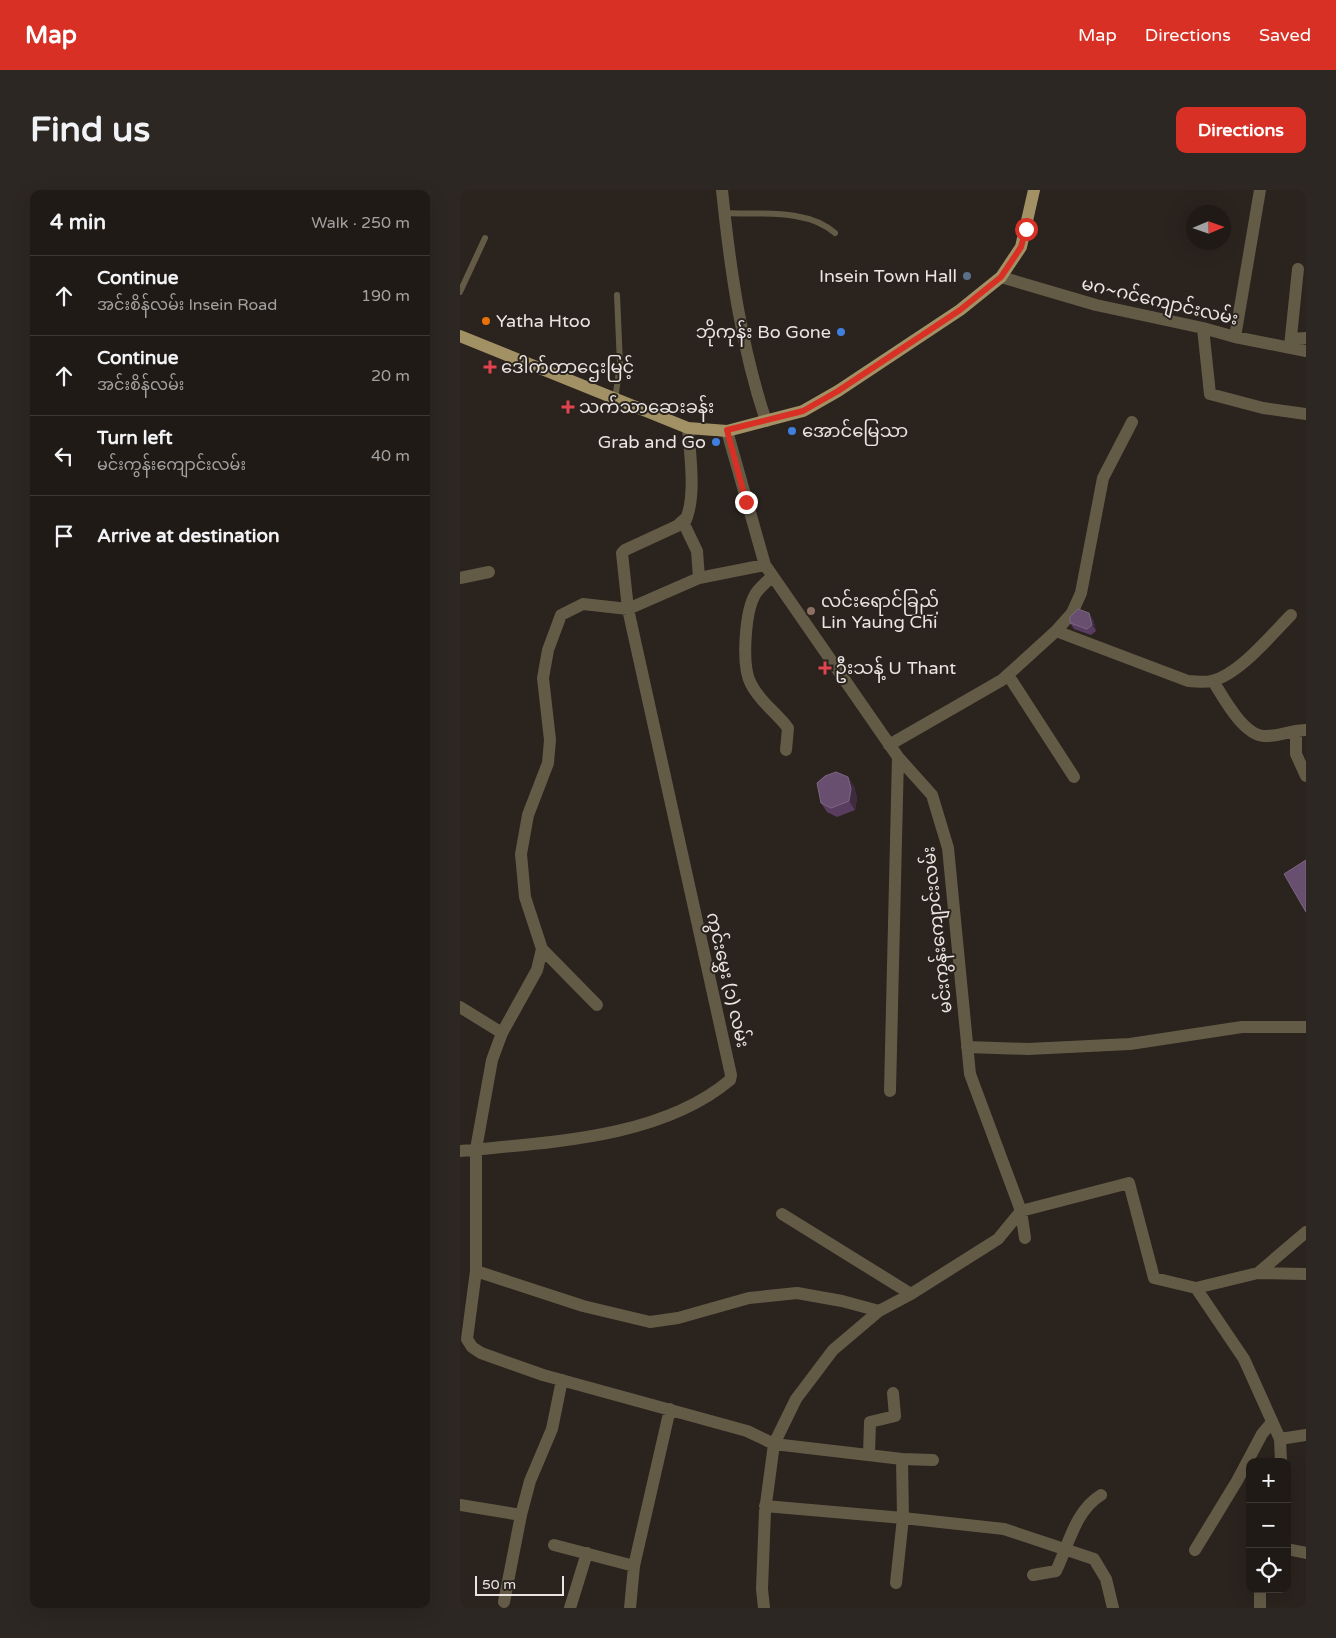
<!DOCTYPE html>
<meta charset="utf-8">
<style>
:root{--surface:#201a16;--page:#2d2723;--text:#f1f3f6;--muted:#a2a1a1;--line:#3d3835;--accent:#d93025}
body{margin:0;font-family:"Varela Round","Noto Sans Myanmar",sans-serif;background:var(--page);color:var(--text)}
.controls{position:absolute;right:15px;bottom:15px;display:grid;overflow:hidden;border-radius:10px;box-shadow:0 5px 20px #0002}
.controls button{width:45px;height:45px;display:grid;place-items:center;padding:0;border:0;border-bottom:1px solid var(--line);background:var(--surface);color:var(--text);font:25px sans-serif}
.compass{position:absolute;left:726px;top:15px;width:45px;height:45px;border-radius:50%;background:var(--surface);box-shadow:0 5px 20px #0002;rotate:88deg}
.scale{position:absolute;left:15px;bottom:12px;width:89px;box-sizing:border-box;padding-left:5px;border:2px solid #eae5e2;border-top:0;font-size:14px;line-height:18px;white-space:nowrap;color:#eae5e2;-webkit-text-stroke:4px #2a231e;paint-order:stroke}
.stop{position:absolute;width:15px;height:15px;margin:-11px;border:4px solid #d93025;border-radius:50%;background:#fff}
.stop.end{background:#d93025;border-color:#fff;box-shadow:0 1px 5px #0008}
.list{margin:0;padding:0;list-style:none}
h2{display:flex;justify-content:space-between;align-items:center;height:65px;margin:0;padding:0 20px;font-size:21px}
h2 small{font-size:16px;font-weight:400;color:var(--muted)}
.list li{display:grid;grid-template-columns:32px 1fr auto;gap:15px;align-items:center;box-sizing:border-box;height:80px;padding:0 20px;border-top:1px solid var(--line)}
.list b{display:block;font-size:19px;white-space:nowrap}
.list p{margin:0;font-size:16px;white-space:nowrap;color:var(--muted)}
.list em{font-size:16px;font-style:normal;color:var(--muted)}
.icon{flex:none;width:28px;height:28px;fill:none;stroke:currentColor;stroke-width:2;stroke-linecap:round;stroke-linejoin:round}
.map{position:relative;flex:none;width:846px;height:1418px;overflow:hidden;border-radius:10px}
header{display:flex;align-items:center;gap:30px;box-sizing:border-box;height:70px;padding:0 25px;background:var(--accent);color:#fff}
header strong{font-size:24px}
nav{display:flex;gap:28px;margin-inline-start:auto;font-size:18px}
.intro{display:flex;align-items:center;justify-content:space-between;box-sizing:border-box;height:120px;padding:0 30px}
h1{margin:0;font-size:35px}
.button{padding:12px 22px;border-radius:10px;background:var(--accent);color:#fff;font-size:18px;font-weight:700}
main{display:flex;gap:30px;padding:0 30px}
aside{flex:1;background:var(--surface);border-radius:10px;box-shadow:0 5px 20px #0002}
.map>svg:first-child{display:block}
.lines{fill:none;stroke-linecap:round;stroke-linejoin:round}
.lane{stroke:#635b46;stroke-width:6}
.street{stroke:#635b46;stroke-width:12}
.primary{stroke:#a19165;stroke-width:12}
.wall{fill:#583d61}
.shaded-wall{fill:#3f2b40}
.building{fill:#684f6f;stroke:#7c6681}
.route{stroke:#d93025;stroke-width:6}
.service-dot{fill:#5c6f8a;stroke:#2a231e;stroke-width:2}
.food-dot{fill:#e8710a;stroke:#2a231e;stroke-width:2}
.shop-dot{fill:#3f7fe0;stroke:#2a231e;stroke-width:2}
.health-dot{fill:#e0444e;stroke:#2a231e;stroke-width:2}
.education-dot{fill:#8d6e63;stroke:#2a231e;stroke-width:2}
.labels{text-anchor:middle;stroke-width:4;stroke-linejoin:round;paint-order:stroke}
.poi-label{font-size:18px;fill:#eae5e2;stroke:#2a231e;text-anchor:start}
.street-label{font-size:18px;fill:#eae5e2;stroke:#2a231e}
</style>
<header>
<strong>Map</strong>
<nav><a>Map</a><a>Directions</a><a>Saved</a></nav>
</header>
<div class="intro"><h1>Find us</h1><a class="button">Directions</a></div>
<main>
<aside>
<h2>4 min<small>Walk · 250 m</small></h2>
<ul class="list">
<li><svg class="icon" aria-label="ahead" viewBox="0 0 24 24"><path d="M12 20V5M6 11l6-6 6 6"/></svg><div><b>Continue</b><p>အင်းစိန်လမ်း Insein Road</p></div><em>190 m</em></li>
<li><svg class="icon" aria-label="ahead" viewBox="0 0 24 24"><path d="M12 20V5M6 11l6-6 6 6"/></svg><div><b>Continue</b><p>အင်းစိန်လမ်း</p></div><em>20 m</em></li>
<li><svg class="icon" aria-label="left" viewBox="0 0 24 24"><path d="M17 20v-9H6M10 6l-5 5 5 5"/></svg><div><b>Turn left</b><p>မင်းကွန်းကျောင်းလမ်း</p></div><em>40 m</em></li>
<li><svg class="icon" aria-label="arrive" viewBox="0 0 24 24"><path d="M6 21V4h12l-3 4 3 4H6"/></svg><div><b>Arrive at destination</b></div></li>
</ul>
</aside>
<div class="map">
<svg width="846" height="1418" viewBox="0 0 846 1418">
<rect width="100%" height="100%" fill="#2a231e"/>
<g class="lines">
<path class="lane" d="M265,23C300,25 347,18 375,43
M0,102L25,48
M155,210L160,174L157,105"/>
<path class="street" d="M262,0C270,78 281,156 306,231
M541,87L636,115L743,138L775,147L846,161
M743,138L750,204L803,218L846,224
M775,147L800,0
M831,149L846,148
M830,156L838,79
M228,238C230,265 237,309 224,334L237,361L239,388L168,419L123,414L101,425L88,460L83,488L90,550L88,573L68,625L61,664L65,707L82,759L77,780L42,843L32,870L16,959V1081L7,1149L12,1157L21,1163L83,1185L287,1241L314,1254L442,1269L473,1270
M267,241L305,375L438,567L472,605L488,658L510,884L561,1021L565,1048
M312,386C307,392 300,397 296,403C285,420 281,476 291,494C300,512 316,522 328,538L326,560
M0,388L29,382
M239,388L305,375
M596,441L728,491C736,491 743,493 751,491C779,485 811,445 831,425
M548,485L614,587
M753,491C763,507 783,545 804,546C817,547 832,540 846,540
M836,541V564L846,586
M429,555L542,490L596,441L612,423L621,403L643,288L672,232
M82,759L137,815
M0,817L42,843
M507,857L568,859L670,854L782,837H846
M430,901L438,567
M0,961C88,952 200,949 270,890L271,885L168,419L162,363L165,360L217,336L227,327
M322,1024L451,1104
M846,1042L798,1083L736,1098L784,1169L820,1249L846,1245
M16,1081L123,1116L190,1132L218,1128L289,1108L337,1103L382,1111L419,1121
M798,1083L846,1084
M820,1249L821,1272
M409,1265L410,1232L435,1226L433,1203
M442,1269L443,1328L544,1339L634,1369L646,1389L653,1418
M0,1315L61,1325
M305,1316L443,1328L436,1393
M94,1355L174,1376L210,1219
M827,1359L846,1363
M735,1360L777,1291L802,1244L812,1232
M573,1385L596,1381C609,1354 615,1321 641,1305
M44,1412L61,1325L70,1291L92,1239L102,1190
M110,1418L127,1363
M170,1418L174,1376
M304,1418L302,1399L305,1321L314,1254L336,1209L373,1160L419,1121L451,1104L538,1049L561,1021L669,993L694,1088L736,1098
M800,1418V1399"/>
<path class="primary" d="M0,146L228,238L267,241L343,221L378,201L500,120L541,87L561,57L574,0"/>
</g>
<path class="wall" d="M633,429L636,441L631,445L614,439L610,433Z
M394,596L397,608L395,620L377,627L367,622L361,613Z"/>
<path class="shaded-wall" d="M629,423L633,429L636,441L632,435Z
M388,587L394,596L397,608L395,620L389,611Z"/>
<path class="building" d="M618,419L629,423L632,435L627,439L610,433V427Z
M376,582L388,587L391,599L389,611L371,618L361,613L357,593L365,586Z
M846,670V722L824,684Z"/>
<g class="lines">
<path class="route" d="M286,312L267,240L343,221L378,201L500,120L541,87L561,57L566,39"/>
</g>
<circle class="service-dot" cx="507" cy="86" r="5"/>
<circle class="food-dot" cx="26" cy="131" r="5"/>
<g class="shop-dot">
<circle cx="381" cy="142" r="5"/>
<circle cx="332" cy="241" r="5"/>
<circle cx="256" cy="252" r="5"/>
</g>
<g class="health-dot">
<path d="M27.5 169.5h5v5h5v5h-5v5h-5v-5h-5v-5h5z"/>
<path d="M105.5 209.5h5v5h5v5h-5v5h-5v-5h-5v-5h5z"/>
<path d="M362.5 470.5h5v5h5v5h-5v5h-5v-5h-5v-5h5z"/>
</g>
<circle class="education-dot" cx="351" cy="421" r="5"/>
<g class="labels">
<g class="poi-label">
<text x="497" y="92" text-anchor="end">Insein Town Hall</text>
<text x="36" y="137">Yatha Htoo</text>
<text x="371" y="148" text-anchor="end">ဘိုကုန်း Bo Gone</text>
<text x="41" y="183">ဒေါက်တာဌေးမြင့်</text>
<text x="119" y="223">သက်သာဆေးခန်း</text>
<text x="342" y="247">အောင်မြေသာ</text>
<text x="246" y="258" text-anchor="end">Grab and Go</text>
<text x="361" y="417">လင်းရောင်ခြည်<tspan x="361" dy="21">Lin Yaung Chi</tspan></text>
<text x="375" y="484">ဦးသန့် U Thant</text>
</g>
<g class="street-label">
<text transform="translate(700 111) rotate(13)" y="6">မဂ~ဂင်ကျောင်းလမ်း</text>
<text transform="translate(477 740) rotate(-96)" y="6">မင်းကွန်းကျောင်းလမ်း</text>
<text transform="translate(268 790) rotate(77)" y="6">ကွင်းမွှေး (၁) လမ်း</text>
</g>
</g>
</svg>
<div class="controls">
<button>+</button>
<button>−</button>
<button><svg class="icon" aria-label="locate" viewBox="0 0 24 24"><circle cx="12" cy="12" r="6"/><path d="M12 2v4M12 18v4M2 12h4M18 12h4"/></svg></button>
</div>
<svg class="compass" viewBox="-18 -18 36 36"><path d="M0-13l5 13h-10z" fill="#e53935"/><path d="M0 13l5-13h-10z" fill="#a2a1a1"/></svg>
<div class="scale">50 m</div>
<div class="stop" style="left:566px;top:39px"></div>
<div class="stop end" style="left:286px;top:312px"></div>
</div>
</main>
